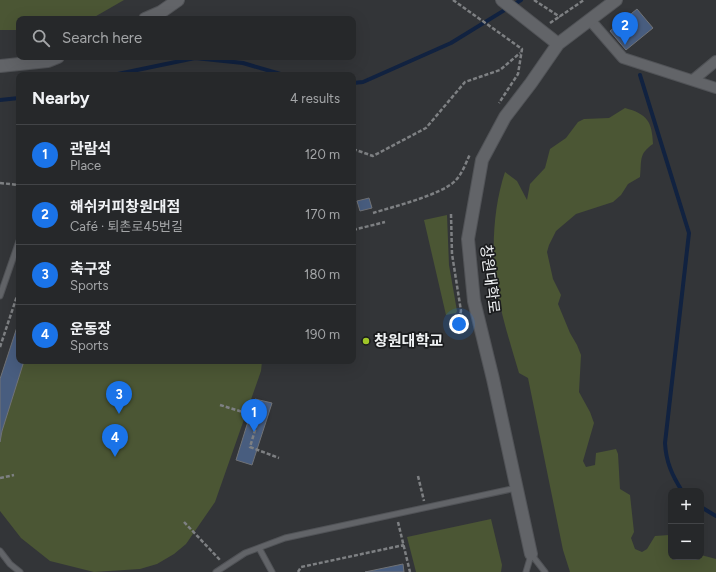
<!DOCTYPE html>
<meta charset="utf-8">
<style>
:root{--surface:#26282a;--page:#323436;--text:#f1f3f6;--muted:#a4a6a8;--line:#424447;--accent:#1a73e8}
body{margin:0;font-family:Figtree,"Noto Sans KR",sans-serif;background:var(--page);color:var(--text)}
.controls{position:absolute;right:12px;bottom:12px;display:grid;overflow:hidden;border-radius:8px;box-shadow:0 4px 16px #0002}
.controls button{width:36px;height:36px;display:grid;place-items:center;padding:0;border:0;border-bottom:1px solid var(--line);background:var(--surface);color:var(--text);font:20px sans-serif}
.you{position:absolute;left:459px;top:324px;width:14px;height:14px;margin:-10px;border:3px solid #fff;border-radius:50%;background:#1a73e8;box-shadow:0 0 0 6px #1a73e833}
.badge{display:grid;place-items:center;width:26px;height:26px;border-radius:50%;background:var(--accent);color:#fff;font-size:13px;font-weight:700}
.pin{position:absolute;translate:-50% -33px;filter:drop-shadow(0 1px 2px #0008)}
.pin::after{content:'';position:absolute;top:21px;width:14px;height:12px;background:inherit;clip-path:polygon(0 0,100% 0,50% 100%)}
.list{margin:0;padding:0;list-style:none}
h2{display:flex;justify-content:space-between;align-items:center;height:52px;margin:0;padding:0 16px;font-size:17px}
h2 small{font-size:13px;font-weight:400;color:var(--muted)}
.list li{display:grid;grid-template-columns:26px 1fr auto;gap:12px;align-items:center;box-sizing:border-box;height:60px;padding:0 16px;border-top:1px solid var(--line)}
.list b{display:block;font-size:15px;white-space:nowrap}
.list p{margin:0;font-size:13px;white-space:nowrap;color:var(--muted)}
.list em{font-size:13px;font-style:normal;color:var(--muted)}
.icon{flex:none;width:22px;height:22px;fill:none;stroke:currentColor;stroke-width:2;stroke-linecap:round;stroke-linejoin:round}
.map{position:relative;flex:none;width:716px;height:572px;overflow:hidden}
.search{position:absolute;background:var(--surface);box-shadow:0 4px 16px #0002;left:16px;top:16px;width:340px;height:44px;display:flex;align-items:center;gap:10px;box-sizing:border-box;padding:0 14px;border-radius:8px;color:var(--muted);font-size:15px}
.panel{position:absolute;background:var(--surface);box-shadow:0 4px 16px #0002;left:16px;top:72px;width:340px;height:292px;border-radius:8px}
.map>svg:first-child{display:block}
.green{fill:#4b5634}
.lines{fill:none;stroke-linecap:round;stroke-linejoin:round}
.stream{stroke:#112240;stroke-width:4}
.building{fill:#485d7f;stroke:#707276}
.lane-casing{stroke:#515357;stroke-width:7}
.street-casing{stroke:#515357;stroke-width:12}
.secondary-casing{stroke:#515357;stroke-width:14}
.path{stroke:#7e8083;stroke-width:2.5;stroke-dasharray:4 2;stroke-linecap:butt}
.lane{stroke:#626468;stroke-width:5}
.street{stroke:#626468;stroke-width:10}
.secondary{stroke:#626468;stroke-width:12}
.poi-dot{fill:#a2c929;stroke:#1b1c1e;stroke-width:1.5}
.labels{text-anchor:middle;stroke-width:3.5;stroke-linejoin:round;paint-order:stroke}
.street-label{font-size:15px;fill:#eff1f3;stroke:#1b1c1e}
.poi-label{font-size:15px;font-weight:bold;fill:#eff1f3;stroke:#1b1c1e;text-anchor:start}
</style>
<div class="map">
<svg width="716" height="572" viewBox="0 0 716 572">
<rect width="100%" height="100%" fill="#333538"/>
<path class="green" d="M0,0H124L91,19H19V30H0Z
M625,108C647,114 652,121 653,144C638,154 642,161 640,177L628,184L621,195L613,202L576,214L556,231L549,245L547,252L553,279L561,295L558,304L570,333L577,345L581,355L579,392L590,412L594,423L583,461L586,467L595,465L596,453L616,449L618,454L620,489L630,495L634,532L631,538L635,549L642,552L647,549L655,536L669,535L671,538V557H701V555L716,559V572H570L563,550L528,378L519,373C511,346 502,318 497,290C491,253 493,208 505,172L517,181L527,200L530,184L545,168L550,149L566,138L578,122L584,119L609,118Z
M447,215L449,265L457,311L456,313L446,315L424,220Z
M19,361H262L261,371L215,502L186,544L174,554L157,564L140,569L94,572L50,561L21,538L0,511V412Z
M491,519L502,565L501,572H416L407,537Z"/>
<g class="lines">
<path class="stream" d="M113,75L195,58L243,63L284,75
M640,75L689,233L665,443C666,462 672,475 682,491
M353,83L363,82L451,43L521,0
M0,100L19,98
M701,507L716,516"/>
</g>
<path class="building" d="M637,9L653,28L626,50L610,31Z
M369,198L372,208L360,211L357,201Z
M19,321V361H24L2,431L0,442V379Z
M255,399L272,403L252,465L236,460Z
M403,564L404,572H365Z"/>
<g class="lines">
<g class="lane-casing">
<path id="lane" d="M0,296L19,241
M259,548L272,572
M0,551L10,564L20,572
M531,554L545,572
M216,572L245,553L285,538L516,488
M526,572L531,555"/>
</g>
<g class="street-casing">
<path id="street" d="M590,20L623,58L716,88
M693,80L716,61"/>
</g>
<g class="secondary-casing">
<path id="secondary" d="M502,0L558,44
M145,19L161,12L178,0
M0,66L48,61L58,57
M531,554L493,379L474,301L468,239L482,160L505,117L531,83L558,44L616,0"/>
</g>
<path class="path" d="M453,0L522,49L518,74L499,103
M534,0L560,17
M550,23L584,0
M353,149L373,156L426,128L465,82L500,70L520,53
M0,183L19,185
M373,213C392,207 441,195 455,181C462,174 466,163 470,154
M451,214L452,254L461,311L459,319
M353,230L385,222
M0,347L19,290
M220,405L259,417L250,447L279,458
M418,476L424,501
M0,478L14,475
M184,522L220,560
M398,522L410,572
M298,572L301,567L404,545"/>
<use href="#lane" class="lane"/>
<use href="#street" class="street"/>
<use href="#secondary" class="secondary"/>
</g>
<circle class="poi-dot" cx="366" cy="341" r="4"/>
<g class="labels">
<g class="street-label">
<text transform="translate(490 279) rotate(83)" y="5">창원대학로</text>
</g>
<g class="poi-label">
<text x="374" y="346">창원대학교</text>
</g>
</g>
</svg>
<div class="controls">
<button>+</button>
<button>−</button>
</div>
<div class="you"></div>
<div class="pin badge" style="left:254px;top:432px">1</div>
<div class="pin badge" style="left:625px;top:45px">2</div>
<div class="pin badge" style="left:119px;top:414px">3</div>
<div class="pin badge" style="left:115px;top:457px">4</div>
<div class="search"><svg class="icon" aria-label="search" viewBox="0 0 24 24"><circle cx="10" cy="10" r="6"/><path d="M15 15l6 6"/></svg>Search here</div>
<section class="panel">
<h2>Nearby<small>4 results</small></h2>
<ul class="list">
<li><span class="badge">1</span><div><b>관람석</b><p>Place</p></div><em>120 m</em></li>
<li><span class="badge">2</span><div><b>해쉬커피창원대점</b><p>Café · 퇴촌로45번길</p></div><em>170 m</em></li>
<li><span class="badge">3</span><div><b>축구장</b><p>Sports</p></div><em>180 m</em></li>
<li><span class="badge">4</span><div><b>운동장</b><p>Sports</p></div><em>190 m</em></li>
</ul>
</section>
</div>
